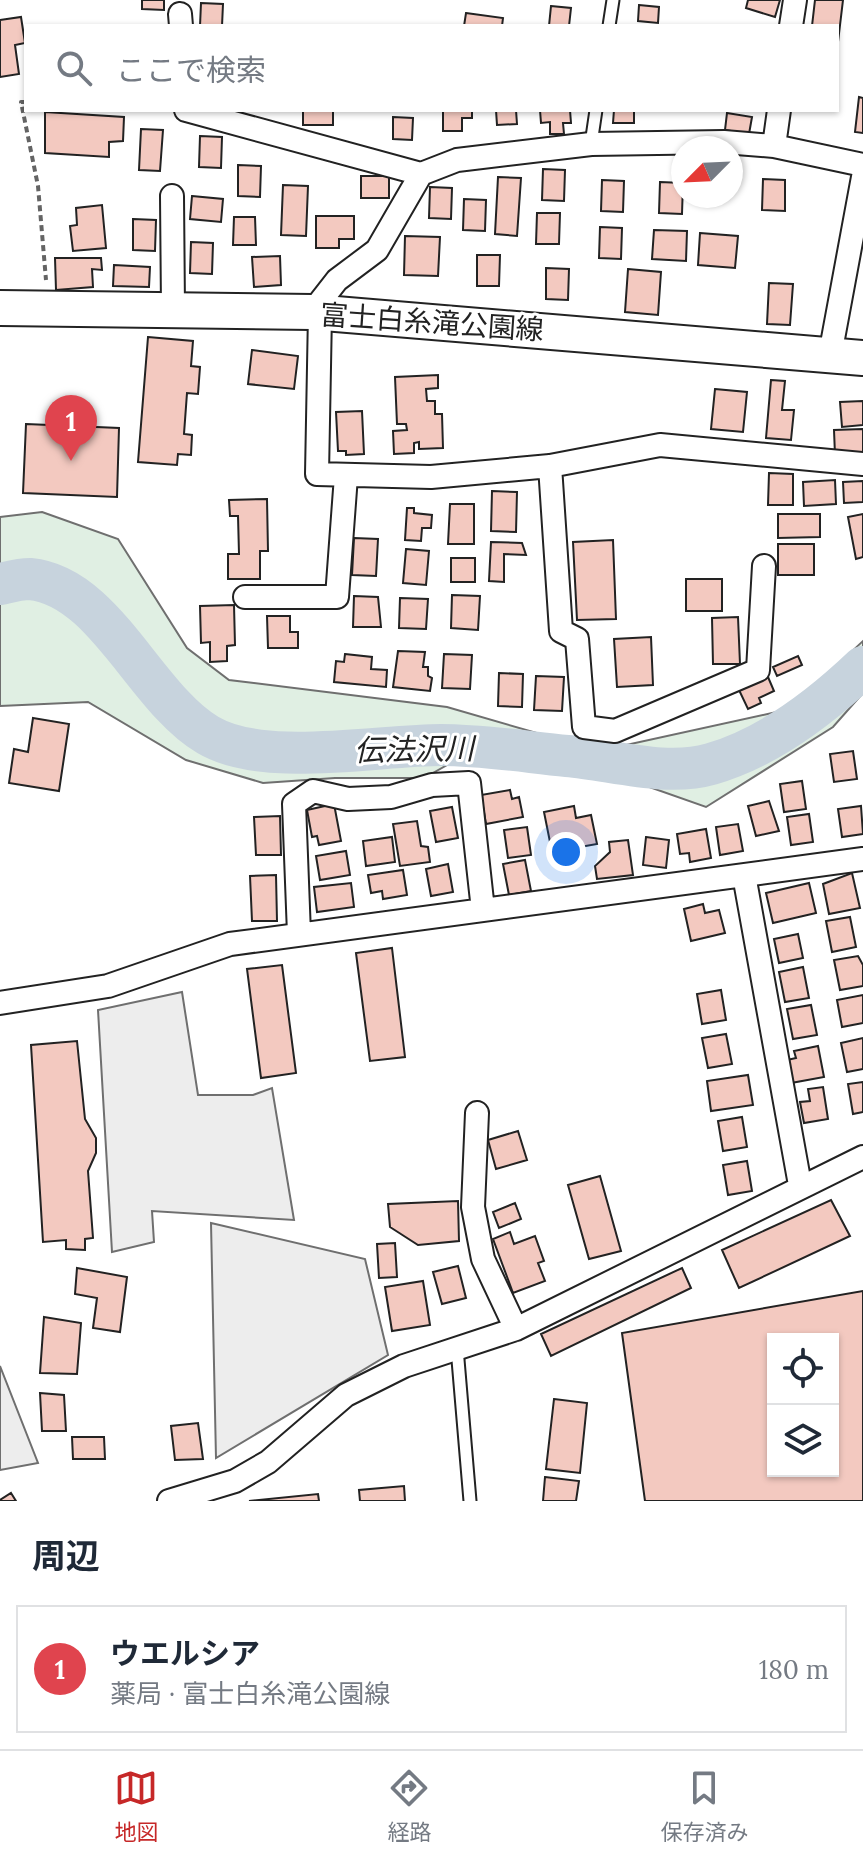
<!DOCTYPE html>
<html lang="ja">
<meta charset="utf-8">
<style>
:root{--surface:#fff;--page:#f6f6f7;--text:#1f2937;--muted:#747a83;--line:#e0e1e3;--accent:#c62828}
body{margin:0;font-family:Lora,"Noto Sans JP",serif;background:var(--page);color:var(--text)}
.controls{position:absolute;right:24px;bottom:24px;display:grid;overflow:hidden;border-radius:0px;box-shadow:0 2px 6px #0004}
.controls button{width:72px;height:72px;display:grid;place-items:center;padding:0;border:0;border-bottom:2px solid var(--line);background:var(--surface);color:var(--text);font:40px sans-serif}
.compass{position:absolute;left:671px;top:136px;width:72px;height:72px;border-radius:50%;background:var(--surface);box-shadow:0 2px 6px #0004;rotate:246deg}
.you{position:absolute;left:566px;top:852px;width:28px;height:28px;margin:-20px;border:6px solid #fff;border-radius:50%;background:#1a73e8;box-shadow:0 0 0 12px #1a73e833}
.badge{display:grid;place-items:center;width:52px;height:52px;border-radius:50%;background:var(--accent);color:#fff;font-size:26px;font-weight:700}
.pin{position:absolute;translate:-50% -66px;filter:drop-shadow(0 2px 4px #0008)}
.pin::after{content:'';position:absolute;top:42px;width:28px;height:24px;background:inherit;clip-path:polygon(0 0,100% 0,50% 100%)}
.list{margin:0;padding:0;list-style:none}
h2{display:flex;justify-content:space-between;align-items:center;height:104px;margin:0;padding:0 32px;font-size:34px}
h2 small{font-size:26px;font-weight:400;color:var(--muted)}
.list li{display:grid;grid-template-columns:52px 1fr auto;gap:24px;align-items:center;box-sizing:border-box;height:128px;margin:0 16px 16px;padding:0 16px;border:2px solid var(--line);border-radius:0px}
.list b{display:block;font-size:30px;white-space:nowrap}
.list p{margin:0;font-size:26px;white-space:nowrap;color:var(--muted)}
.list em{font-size:26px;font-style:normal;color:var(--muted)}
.icon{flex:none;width:44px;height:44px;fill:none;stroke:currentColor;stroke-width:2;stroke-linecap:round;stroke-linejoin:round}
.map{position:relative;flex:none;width:863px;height:1501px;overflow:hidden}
.search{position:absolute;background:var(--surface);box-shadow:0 2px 6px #0004;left:24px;right:24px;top:24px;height:88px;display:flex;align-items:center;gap:20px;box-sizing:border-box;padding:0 28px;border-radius:0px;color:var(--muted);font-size:30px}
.sheet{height:248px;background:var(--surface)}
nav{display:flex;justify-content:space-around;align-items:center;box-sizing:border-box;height:112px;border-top:2px solid var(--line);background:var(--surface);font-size:22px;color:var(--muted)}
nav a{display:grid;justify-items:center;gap:4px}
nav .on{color:var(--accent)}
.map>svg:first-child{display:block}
.green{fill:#e0efe3;stroke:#6f6f6f;stroke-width:2}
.parking{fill:#ededed;stroke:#6f6f6f;stroke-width:2}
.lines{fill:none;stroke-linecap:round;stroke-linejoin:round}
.river{stroke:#c7d3dd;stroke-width:42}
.building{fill:#f3c9c0;stroke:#222;stroke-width:2;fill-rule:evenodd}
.service-casing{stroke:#222;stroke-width:15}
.minor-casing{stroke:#222;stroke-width:26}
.primary-casing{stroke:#222;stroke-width:38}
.path{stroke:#646464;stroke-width:4;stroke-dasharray:6 4;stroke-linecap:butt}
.service{stroke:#fff;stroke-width:11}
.minor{stroke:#fff;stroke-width:22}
.primary{stroke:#fff;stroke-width:34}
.labels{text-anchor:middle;stroke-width:6;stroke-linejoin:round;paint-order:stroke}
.street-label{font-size:28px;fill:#222;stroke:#fff}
.water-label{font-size:30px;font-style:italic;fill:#222;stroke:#fff}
</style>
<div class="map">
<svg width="863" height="1501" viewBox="0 0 863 1501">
<rect width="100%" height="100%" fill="#fff"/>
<path class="green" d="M42,512L118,539L187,648L229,680L447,707L540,734L617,747L790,709L863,641V693L833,727L706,807L638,783L550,766L449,764L424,778H335L263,783L186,760L88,702L0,706V517Z"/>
<path class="parking" d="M182,992L198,1095H253L272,1088L294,1220L152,1211L154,1242L112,1252L98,1010Z
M211,1223L365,1259L388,1355L216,1458Z
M0,1366L38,1463L0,1470Z"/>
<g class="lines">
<path class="river" d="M0,584C9,582 20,579 30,579C105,586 145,698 208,735C264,768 377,745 441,745C483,745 526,752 567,756C613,760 666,777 711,764C767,748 822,706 863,667"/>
</g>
<path class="building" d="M142,0H164V10L142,9Z
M748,0H780L775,17L746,8Z
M815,0H843L838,42L837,26H812Z
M201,3L223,4L222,26H200Z
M639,5L659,7L658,23L638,21Z
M551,6L571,8L569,26H549Z
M466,13L503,18L502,26H464Z
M21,17L25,43L15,45L19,74L0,77V20Z
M859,97L863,98V133L855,132Z
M303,110H333V125H303Z
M443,110H472V118H462V131H443Z
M496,110H516L517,124L497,125Z
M540,110H570L571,123H563L564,134H550V122L541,123Z
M614,110H634V123H613Z
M45,112L124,117L123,141L109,142V157L45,153Z
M727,113L752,117L749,134L725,130Z
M393,117L413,118L412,140L393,139Z
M141,129L163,130L160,171L139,170Z
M200,136L222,137L221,168L199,167Z
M238,165L261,166L260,197L238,196Z
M543,169L565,170L564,201L542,200Z
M361,176H389V198H361Z
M498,177L521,178L517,236L495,234Z
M763,179L785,180V211L762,210Z
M602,180L624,181L623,212L601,211Z
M660,182L683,183L682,214L659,213Z
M283,185L308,186L306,236L281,235Z
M430,187L452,188L451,219L429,218Z
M192,196L223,199L221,222L190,219Z
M464,199L486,200L485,231L463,230Z
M102,205L106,248L73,251L70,226L77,225L76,208Z
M537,213H560L559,244H536Z
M316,216H354V239H339V248H316Z
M234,217H255L256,245H233Z
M133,219L156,220L155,251L133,250Z
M600,227L622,228L621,259L599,258Z
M654,230L687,231L686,261L652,259Z
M700,233L738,236L735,268L698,265Z
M405,236L440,237L438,276L404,275Z
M191,242L213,243L212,274L190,273Z
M477,255H500L499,286H477Z
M280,256L281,285L254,287L252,257Z
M55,258H101L102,270L92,269L93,287L56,290Z
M114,265L150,267L149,287L113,286Z
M546,268L569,269L568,300L546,299Z
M628,269L661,272L658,315L625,312Z
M769,283L793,284L790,325L767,324Z
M148,337L193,341L191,366L200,367L198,394L187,393L184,434L192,435L191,455L178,454L177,465L138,462Z
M252,350L298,356L294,389L248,384Z
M438,375V388L426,389L427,401H435V414H442L443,448L419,449V442L414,443V453L394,454L393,431L407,430L406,424H397L395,377Z
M771,380L785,381L782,410H794L791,440L766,438Z
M715,389L747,392L743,432L711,429Z
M863,401V425L842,427L840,402Z
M362,411L364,454L346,455V451H338L336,412Z
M26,424L119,428L117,497L23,493Z
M863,429V453L835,455L834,430Z
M769,473L793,474V505H768Z
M835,480L836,504L804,506L803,482Z
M863,481V502L844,503L843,482Z
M492,491L517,492L516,532L491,531Z
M267,499L268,551H260V579H228V554H239L238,516H230L229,500Z
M450,504H474V544H448Z
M407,508H414V513L432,515L431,528H422L421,541L405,540Z
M778,514H820V537L778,538Z
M863,514V557L856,559L848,517Z
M354,538L378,539L376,576L352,575Z
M613,540L616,619L577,620L573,542Z
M491,542L522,543L526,555L504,554V582L489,581Z
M778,544H814V575H778Z
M406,549L429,551L426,585L403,583Z
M451,558H475V582H451Z
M686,579H722V611H686Z
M452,595L480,596L478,630L451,628Z
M354,596L378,597L381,627H353Z
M400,598L428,599L426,629L399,628Z
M234,605L235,645L227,646V661L210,662V642L201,643L200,606Z
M267,616H290V632H298V648H268Z
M738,617L740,664H713L712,618Z
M651,637L653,685L617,687L614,639Z
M398,651L425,652L423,667H428V676L432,678L430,691L393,687Z
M345,654L372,657L371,669L387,670L386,687L334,682L336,661L344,662Z
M444,654L472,655L470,689L442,688Z
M798,656L802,665L777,676L773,667Z
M499,673L523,674L522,707L498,706Z
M536,676L564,677L562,711L534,710Z
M768,677L774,691L759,698L761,703L748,709L739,690Z
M33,718L69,724L59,791L9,783L14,749L28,752Z
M853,751L857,779L834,782L830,754Z
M802,781L806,809L784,812L780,784Z
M510,790L512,799L519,797L523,817L486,824L481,795Z
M769,801L779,831L756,836L748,806Z
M334,804L341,841L319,845L317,836L312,837L307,810Z
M574,806L576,818L591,815L597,844L552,852L544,812Z
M861,806L863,834L842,837L838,809Z
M452,807L458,838L436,842L430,811Z
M809,814L813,842L791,845L787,817Z
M280,816L281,855H256L254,817Z
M417,821L421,846L428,847L430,862L400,866L393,824Z
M738,824L743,851L720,855L716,827Z
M527,827L531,855L508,858L504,830Z
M706,829L711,858L690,862L689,853L680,854L677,834Z
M392,837L395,862L366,866L363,841Z
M646,837L669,840L666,868L643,865Z
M628,840L633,875L597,879L595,866L610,852L609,842Z
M346,851L350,875L320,880L316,856Z
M525,860L531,891L509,895L503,864Z
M448,864L453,892L431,896L426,869Z
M403,870L407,895L383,899L382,891L371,893L368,875Z
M852,873L860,908L829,914L823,884Z
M276,875L277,921H252L250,876Z
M351,883L354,907L317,912L314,887Z
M809,883L816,913L773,923L766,893Z
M703,904L705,913L719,910L725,933L691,941L684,909Z
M850,917L856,947L832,952L826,921Z
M798,934L803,958L779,963L774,939Z
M392,948L405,1057L370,1061L356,953Z
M858,956L863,965V986L840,990L834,960Z
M282,965L296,1073L261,1078L247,969Z
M803,967L809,998L785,1002L779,972Z
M721,990L726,1020L702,1024L697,994Z
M863,995V1023L842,1027L837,1000Z
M811,1005L817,1035L793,1039L787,1009Z
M726,1034L732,1064L708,1068L702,1038Z
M863,1038V1069L847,1072L841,1043Z
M77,1041L85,1119L96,1138V1153L88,1171L93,1238L85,1239V1250L66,1249V1240L43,1242L31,1045Z
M818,1046L824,1077L791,1083L787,1060L796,1058L794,1051Z
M748,1075L753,1105L711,1111L707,1081Z
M863,1082V1112L853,1114L848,1084Z
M823,1087L828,1119L804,1123L800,1102L810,1101L808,1089Z
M742,1117L747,1147L723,1151L718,1121Z
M518,1131L527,1160L496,1169L488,1140Z
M747,1161L752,1191L728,1195L723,1165Z
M600,1176L621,1251L589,1259L568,1185Z
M831,1200L850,1236L739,1288L722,1250Z
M458,1201L459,1241L418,1245L390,1227L388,1204Z
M515,1203L521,1219L499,1228L493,1212Z
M510,1232L514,1244L535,1236L544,1261L538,1263L545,1281L513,1293L493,1239Z
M395,1243L397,1277L379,1278L377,1244Z
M458,1266L466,1298L442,1304L433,1272Z
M77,1268L127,1277L120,1332L93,1328L97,1298L75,1294Z
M682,1268L691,1288L551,1356L541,1334Z
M423,1281L430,1325L392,1331L385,1287Z
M863,1291V1501H645L622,1333ZM773,1339H833V1471H773Z
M44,1317L81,1323L77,1374L40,1373Z
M40,1393L64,1395L66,1431H42Z
M554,1399L587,1403L580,1473L546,1469Z
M198,1423L203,1459L175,1460L171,1426Z
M72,1437H104L105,1459H73Z
M545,1477L579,1481L576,1501H543Z
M404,1486L405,1501H360L359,1490Z
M11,1493L16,1501H0V1500Z
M318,1494L319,1501H249Z"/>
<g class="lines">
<g class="service-casing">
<path id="service" d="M609,26L613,0
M591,144L596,110
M457,1348L470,1501"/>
</g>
<g class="minor-casing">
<path id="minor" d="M180,14L181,26
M791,26L795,0
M186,110L421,174
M774,146L779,110
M172,196L173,309
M312,312L337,280L377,250L421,174L457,160L591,144L724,142L774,146L863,165
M320,313L317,474L431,477L550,466L660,445L863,464
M830,355L863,177
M550,466L561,631L577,639L584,727L615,731L758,670L764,566
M245,597H337L346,476
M744,875L800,1185
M299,934L294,804L313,791L348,799L391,797L432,785L469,783L483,910
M0,1003L108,986L230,944L863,859
M477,1113L473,1207L483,1259L516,1329
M169,1501L235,1481L268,1462L346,1395L404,1366L516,1329L863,1157"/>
</g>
<g class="primary-casing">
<path id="primary" d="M0,308L312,312L863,358"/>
</g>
<path class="path" d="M26,102H21L38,186L46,280"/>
<use href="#service" class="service"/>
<use href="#minor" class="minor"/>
<use href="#primary" class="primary"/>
</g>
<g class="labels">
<g class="street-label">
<text transform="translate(432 322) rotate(4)" y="10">富士白糸滝公園線</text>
</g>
<g class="water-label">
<text transform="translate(414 750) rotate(-1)" y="10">伝法沢川</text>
</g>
</g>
</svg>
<div class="controls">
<button><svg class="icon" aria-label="locate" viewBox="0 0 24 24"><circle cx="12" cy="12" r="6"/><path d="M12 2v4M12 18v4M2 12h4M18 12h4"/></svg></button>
<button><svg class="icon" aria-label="layers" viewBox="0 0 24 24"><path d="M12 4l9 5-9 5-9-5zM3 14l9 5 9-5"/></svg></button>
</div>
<svg class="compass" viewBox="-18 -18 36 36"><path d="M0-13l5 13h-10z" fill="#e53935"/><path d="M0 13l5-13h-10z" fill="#747a83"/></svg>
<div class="you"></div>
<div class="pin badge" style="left:71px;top:461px;background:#e0444e">1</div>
<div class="search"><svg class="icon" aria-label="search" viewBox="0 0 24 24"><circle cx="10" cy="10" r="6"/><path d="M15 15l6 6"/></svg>ここで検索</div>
</div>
<section class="sheet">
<h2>周辺<small></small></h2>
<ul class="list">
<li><span class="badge" style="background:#e0444e">1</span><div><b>ウエルシア</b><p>薬局 · 富士白糸滝公園線</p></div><em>180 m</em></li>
</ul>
</section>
<nav>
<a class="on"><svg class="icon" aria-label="map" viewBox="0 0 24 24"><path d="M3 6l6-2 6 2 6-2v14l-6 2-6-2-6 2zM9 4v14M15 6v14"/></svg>地図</a>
<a><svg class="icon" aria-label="directions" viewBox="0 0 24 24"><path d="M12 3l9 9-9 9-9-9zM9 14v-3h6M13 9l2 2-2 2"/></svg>経路</a>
<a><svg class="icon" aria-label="saved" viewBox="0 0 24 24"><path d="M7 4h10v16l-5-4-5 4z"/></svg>保存済み</a>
</nav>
